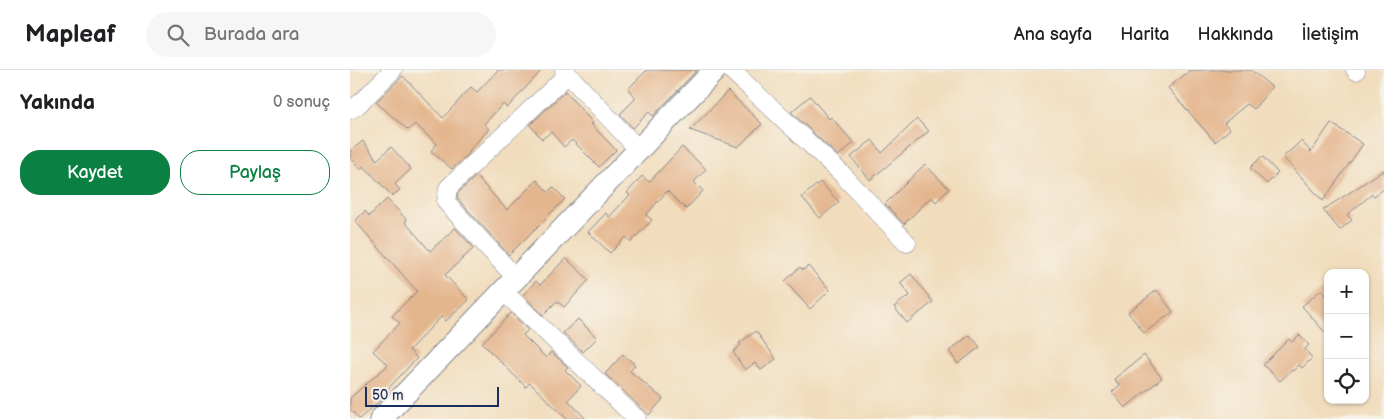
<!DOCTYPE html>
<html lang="tr">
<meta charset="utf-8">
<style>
:root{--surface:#fff;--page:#f6f6f6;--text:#202124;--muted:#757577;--line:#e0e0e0;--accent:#0b8043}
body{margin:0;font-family:"Balsamiq Sans",sans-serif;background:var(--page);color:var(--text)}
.controls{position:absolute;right:15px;bottom:15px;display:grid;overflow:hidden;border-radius:10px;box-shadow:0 1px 4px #0004}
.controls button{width:45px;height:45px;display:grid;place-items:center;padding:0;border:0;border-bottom:1px solid var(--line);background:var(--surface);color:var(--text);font:25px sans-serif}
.scale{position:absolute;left:15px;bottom:12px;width:134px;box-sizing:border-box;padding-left:5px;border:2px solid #1b2f5e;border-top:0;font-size:14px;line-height:18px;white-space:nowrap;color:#1b2f5e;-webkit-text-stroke:4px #f7f3e8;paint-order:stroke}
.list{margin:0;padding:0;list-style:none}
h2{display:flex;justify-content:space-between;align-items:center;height:65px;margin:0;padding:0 20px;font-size:21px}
h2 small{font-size:16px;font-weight:400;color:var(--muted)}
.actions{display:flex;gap:10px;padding:15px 20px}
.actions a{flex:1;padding:11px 0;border:1px solid var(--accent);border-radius:20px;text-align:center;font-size:18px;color:var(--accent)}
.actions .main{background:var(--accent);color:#fff}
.icon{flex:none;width:28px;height:28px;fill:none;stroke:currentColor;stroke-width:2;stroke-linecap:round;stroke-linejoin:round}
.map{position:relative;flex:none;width:1034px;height:349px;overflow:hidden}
header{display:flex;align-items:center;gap:30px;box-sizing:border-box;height:70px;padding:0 25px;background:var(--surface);border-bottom:1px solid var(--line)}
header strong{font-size:24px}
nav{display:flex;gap:28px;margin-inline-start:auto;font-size:18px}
.search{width:350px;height:45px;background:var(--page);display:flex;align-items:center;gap:12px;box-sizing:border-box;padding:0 18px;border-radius:28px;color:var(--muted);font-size:19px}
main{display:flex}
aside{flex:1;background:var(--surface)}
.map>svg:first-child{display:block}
.building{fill:#e4b68e}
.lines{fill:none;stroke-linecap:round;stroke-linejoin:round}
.minor-casing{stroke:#86868e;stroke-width:19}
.tertiary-casing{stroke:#86868e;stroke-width:24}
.minor{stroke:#fff;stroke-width:18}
.tertiary{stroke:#fff;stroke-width:22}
</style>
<header>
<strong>Mapleaf</strong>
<div class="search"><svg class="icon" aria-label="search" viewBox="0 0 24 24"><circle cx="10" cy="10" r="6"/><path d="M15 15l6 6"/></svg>Burada ara</div>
<nav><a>Ana sayfa</a><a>Harita</a><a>Hakkında</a><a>İletişim</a></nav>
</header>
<main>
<aside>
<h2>Yakında<small>0 sonuç</small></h2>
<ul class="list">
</ul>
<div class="actions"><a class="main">Kaydet</a><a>Paylaş</a></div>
</aside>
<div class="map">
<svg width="1034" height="349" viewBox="0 0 1034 349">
<rect width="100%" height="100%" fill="#f7f3e8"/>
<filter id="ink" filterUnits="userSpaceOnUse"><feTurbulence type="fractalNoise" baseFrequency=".02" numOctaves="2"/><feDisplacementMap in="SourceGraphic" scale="10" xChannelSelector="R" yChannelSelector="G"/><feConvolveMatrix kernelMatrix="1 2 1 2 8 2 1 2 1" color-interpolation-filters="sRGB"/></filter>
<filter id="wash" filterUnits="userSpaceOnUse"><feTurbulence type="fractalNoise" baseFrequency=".0096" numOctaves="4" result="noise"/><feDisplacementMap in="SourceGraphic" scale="20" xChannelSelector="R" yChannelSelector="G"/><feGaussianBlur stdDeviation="1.12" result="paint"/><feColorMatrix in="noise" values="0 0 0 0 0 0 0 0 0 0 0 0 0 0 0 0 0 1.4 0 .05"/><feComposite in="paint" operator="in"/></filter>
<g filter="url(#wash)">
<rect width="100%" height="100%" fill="#f1ddbd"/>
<g id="blocks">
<path class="building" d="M148,0H192L157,38L153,34L134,54L139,59L119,81L120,82L102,99L81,81L87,74L65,54L58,60L26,32L53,6L93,48L121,17L127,22Z
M297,0H347L303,46L299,42L283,58L270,44L286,28L278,19Z
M840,0H901L922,17L904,39L897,34L874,53L880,59L865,72L818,18Z
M215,21L243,53L241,54L266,80L249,97L222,70L214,77L201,62L192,69L180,55Z
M378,21L412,54L388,77L340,60Z
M460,26L479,49L481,47L504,73L488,86L441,42Z
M567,49L579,61L520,110L501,87L522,70L532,83Z
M981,53L1013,74L973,131L933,87L951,71L961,82Z
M13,71L27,90L41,77L61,99L45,114L50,120L42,126L14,96L10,99L0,87V81Z
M332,77L356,99L344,112L353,121L336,139L317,121L296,145L302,150L281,172L276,167L260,183L238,162L256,143L259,147L280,125L277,123L292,106L299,112Z
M912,86L928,103L917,114L900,98Z
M575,94L599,119L586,132L581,127L554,154L535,134Z
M1034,100V119L1024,126L1022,124L997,145L1002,150L990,160L973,140Z
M126,106L157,140L187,110L198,122L203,117L215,129L159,185L107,128L108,123Z
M470,112L489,132L470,148L452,127Z
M37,129L57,150L55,152L80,181L105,158L124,178L95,205L119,230L96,251L92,246L59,280L67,288L33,324L35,326L9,349L0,339V328L38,295L23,281L50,253L42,246L67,221L5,151L15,141L19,146Z
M216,188L239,210L214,237L207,231L193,245L173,225L186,211L190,215Z
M458,196L480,220L460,239L435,211L450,197L453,200Z
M561,204L583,232L557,253L544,237L560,225L550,213Z
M807,220L823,242L794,263L778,242Z
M971,220L978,229V266L952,236Z
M161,243L178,260L173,265L196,288L201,282L218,297L215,300L231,316L218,330L236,349H217L180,313L176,317L132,273Z
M228,249L247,268L233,282L213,263Z
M406,261L426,289L411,300L405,293L395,300L383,282L391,275L389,273Z
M620,265L630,277L608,294L599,281Z
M949,265L959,275L955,279L962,288L952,298L949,295L943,301L942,300L930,311L913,295L939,269L942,272Z
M273,284L285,295L280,301L313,329L299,345L255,304Z
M794,285L812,308L775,338L762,322L770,315L764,309Z"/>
</g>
</g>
<g filter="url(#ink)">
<use href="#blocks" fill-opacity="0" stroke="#86868e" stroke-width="1"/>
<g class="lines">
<g class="minor-casing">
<path id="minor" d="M214,0L289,80
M381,0L492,104L557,173
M1005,0L1006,1
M0,40L8,35L43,0
M166,208L96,132L98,118L217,5
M153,221L287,349"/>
</g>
<g class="tertiary-casing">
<path id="tertiary" d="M31,349L365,0"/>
</g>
<use href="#minor" class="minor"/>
<use href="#tertiary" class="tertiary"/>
</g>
</g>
</svg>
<div class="controls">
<button>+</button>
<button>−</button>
<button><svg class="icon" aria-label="locate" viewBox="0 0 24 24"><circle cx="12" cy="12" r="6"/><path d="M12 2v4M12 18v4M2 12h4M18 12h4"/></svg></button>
</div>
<div class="scale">50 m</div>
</div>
</main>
